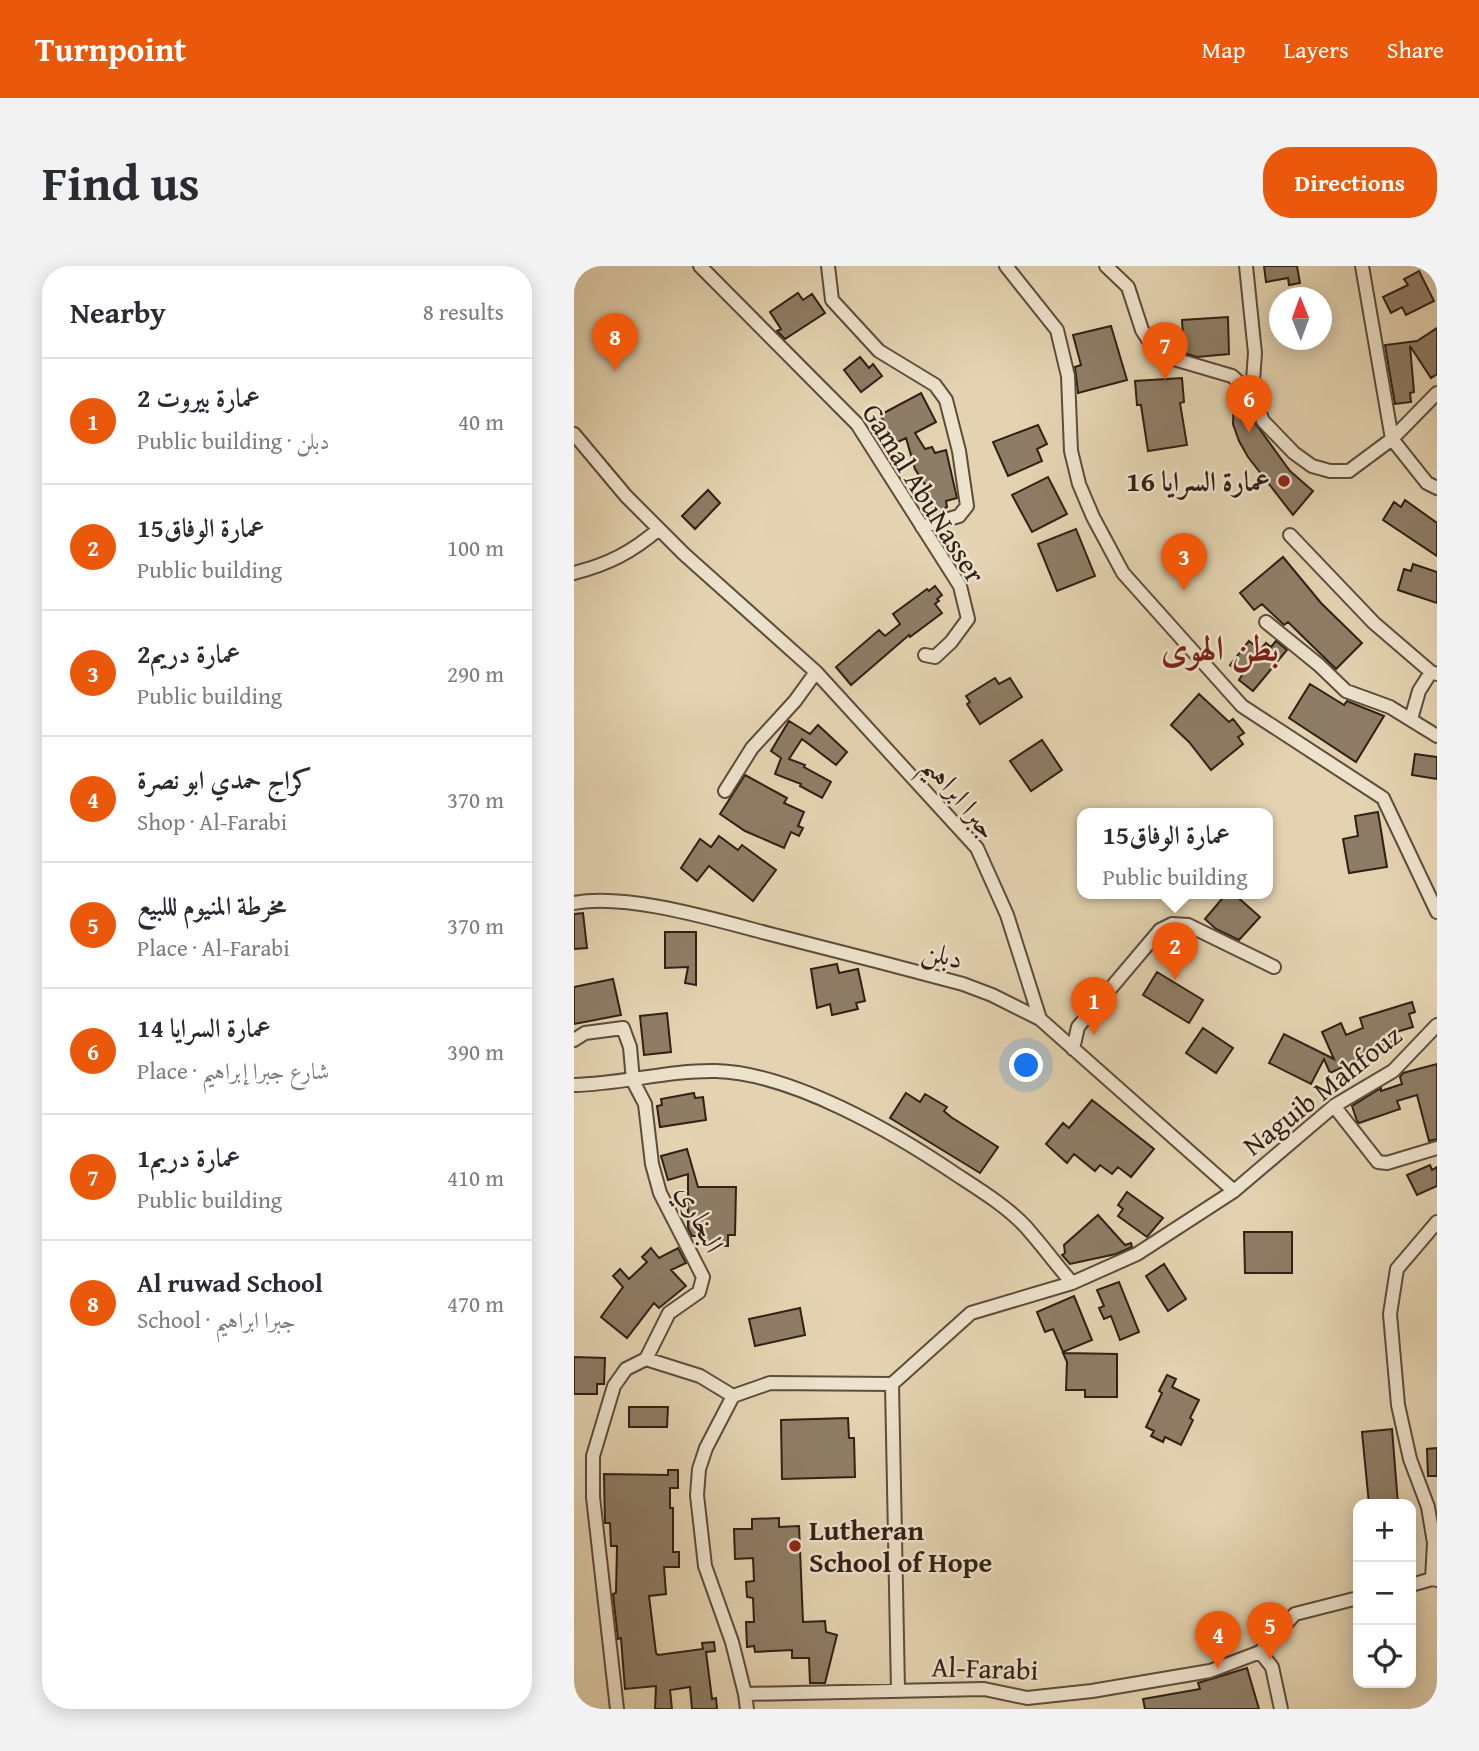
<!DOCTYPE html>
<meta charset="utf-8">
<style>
:root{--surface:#fff;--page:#f2f2f3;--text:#2b2b33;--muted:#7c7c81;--line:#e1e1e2;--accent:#ea580c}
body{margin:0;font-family:"Gentium Book Plus",Amiri,serif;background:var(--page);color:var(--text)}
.controls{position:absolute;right:21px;bottom:21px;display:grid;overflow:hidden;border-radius:14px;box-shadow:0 4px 18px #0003}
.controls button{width:63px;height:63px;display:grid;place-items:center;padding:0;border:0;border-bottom:2px solid var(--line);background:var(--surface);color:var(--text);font:35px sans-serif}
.compass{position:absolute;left:695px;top:21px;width:63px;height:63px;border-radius:50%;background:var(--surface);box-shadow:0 4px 18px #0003;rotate:359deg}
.you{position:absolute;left:453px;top:800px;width:24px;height:24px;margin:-18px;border:5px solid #fff;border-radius:50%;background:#1a73e8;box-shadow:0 0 0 10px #1a73e833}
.badge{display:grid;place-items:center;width:46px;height:46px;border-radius:50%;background:var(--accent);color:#fff;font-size:23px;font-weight:700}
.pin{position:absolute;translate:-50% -58px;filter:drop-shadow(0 2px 4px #0008)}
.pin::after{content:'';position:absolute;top:37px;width:24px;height:21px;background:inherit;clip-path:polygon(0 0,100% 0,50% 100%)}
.popup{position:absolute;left:503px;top:542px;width:196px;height:91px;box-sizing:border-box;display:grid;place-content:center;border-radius:14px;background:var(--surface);filter:drop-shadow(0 2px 5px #0005);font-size:23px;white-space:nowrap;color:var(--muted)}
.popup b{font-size:26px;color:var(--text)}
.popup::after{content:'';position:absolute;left:50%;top:100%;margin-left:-14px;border:14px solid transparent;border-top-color:var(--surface)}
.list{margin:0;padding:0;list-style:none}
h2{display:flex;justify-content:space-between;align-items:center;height:91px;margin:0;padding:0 28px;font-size:30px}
h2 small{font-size:23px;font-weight:400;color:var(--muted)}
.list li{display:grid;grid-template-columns:46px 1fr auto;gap:21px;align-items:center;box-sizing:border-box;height:126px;padding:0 28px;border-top:2px solid var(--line)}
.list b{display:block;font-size:26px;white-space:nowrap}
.list p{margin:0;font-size:23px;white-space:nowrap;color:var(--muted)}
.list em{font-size:23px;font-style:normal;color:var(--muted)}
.icon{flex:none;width:38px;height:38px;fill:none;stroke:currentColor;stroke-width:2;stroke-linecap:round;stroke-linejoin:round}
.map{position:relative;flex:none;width:863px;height:1443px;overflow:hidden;border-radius:28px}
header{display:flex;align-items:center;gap:42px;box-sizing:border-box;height:98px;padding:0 35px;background:var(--accent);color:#fff}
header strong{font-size:33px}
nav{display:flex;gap:38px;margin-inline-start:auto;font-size:24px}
.intro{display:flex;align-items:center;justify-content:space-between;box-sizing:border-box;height:168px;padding:0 42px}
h1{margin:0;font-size:49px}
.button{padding:18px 32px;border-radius:28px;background:var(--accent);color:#fff;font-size:24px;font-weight:700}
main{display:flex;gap:42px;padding:0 42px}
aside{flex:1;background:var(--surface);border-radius:28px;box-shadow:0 4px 18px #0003}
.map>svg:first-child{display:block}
.building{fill:#8e7d66;stroke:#301f14;stroke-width:2}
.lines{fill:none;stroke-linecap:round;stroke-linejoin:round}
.street-casing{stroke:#5d4c3b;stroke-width:16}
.street{stroke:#ede2cc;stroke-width:12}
.poi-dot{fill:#8f2418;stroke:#ede2cc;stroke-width:2.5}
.labels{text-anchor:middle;stroke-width:5;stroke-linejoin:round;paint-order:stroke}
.poi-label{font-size:28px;font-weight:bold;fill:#301f14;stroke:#ede2cc;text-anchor:end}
.street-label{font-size:28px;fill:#301f14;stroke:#ede2cc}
.district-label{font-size:35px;font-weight:bold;fill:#7a1f14;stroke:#ede2cc}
</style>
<header>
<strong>Turnpoint</strong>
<nav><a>Map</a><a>Layers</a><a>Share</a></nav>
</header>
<div class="intro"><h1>Find us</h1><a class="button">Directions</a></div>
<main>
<aside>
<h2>Nearby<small>8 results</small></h2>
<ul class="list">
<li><span class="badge">1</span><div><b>عمارة بيروت 2</b><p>Public building · دبلن</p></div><em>40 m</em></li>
<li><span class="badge">2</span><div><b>عمارة الوفاق15</b><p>Public building</p></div><em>100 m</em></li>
<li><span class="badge">3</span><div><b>عمارة دريم2</b><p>Public building</p></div><em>290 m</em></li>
<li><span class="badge">4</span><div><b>كراج حمدي ابو نصرة</b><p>Shop · Al-Farabi</p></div><em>370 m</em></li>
<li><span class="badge">5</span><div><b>مخرطة المنيوم لللبيع</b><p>Place · Al-Farabi</p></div><em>370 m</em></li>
<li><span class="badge">6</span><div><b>عمارة السرايا 14</b><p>Place · شارع جبرا إبراهيم</p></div><em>390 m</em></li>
<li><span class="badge">7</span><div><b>عمارة دريم1</b><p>Public building</p></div><em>410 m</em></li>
<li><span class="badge">8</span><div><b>Al ruwad School</b><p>School · جبرا ابراهيم</p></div><em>470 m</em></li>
</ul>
</aside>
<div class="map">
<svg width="863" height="1443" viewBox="0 0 863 1443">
<rect width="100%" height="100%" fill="#e4d3b1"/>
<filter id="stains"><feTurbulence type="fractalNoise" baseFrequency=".00286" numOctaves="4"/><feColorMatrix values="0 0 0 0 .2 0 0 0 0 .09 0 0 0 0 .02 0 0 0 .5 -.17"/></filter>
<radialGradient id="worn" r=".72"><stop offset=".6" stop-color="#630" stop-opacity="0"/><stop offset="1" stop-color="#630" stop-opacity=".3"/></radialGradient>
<path class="building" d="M690,0H723L726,17L715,19L714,12L692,16Z
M845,5L860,35L832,49L828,41L817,47L809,31L834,19L830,13Z
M224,27L229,34L238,28L251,47L211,73L203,65L207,63L196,46Z
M654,51L655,88L623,91L610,87L608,54Z
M537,60L553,114L504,127L501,101L507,99L499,69Z
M863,62V108L857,112L836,80L840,126L836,127L837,136L821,138L811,79L843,75Z
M286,91L295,102L299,98L308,110L287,126L270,104Z
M608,112L610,136L606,137L613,179L574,185L567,139H563L561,115Z
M347,127L362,156L341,167L351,183L358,181L361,187L372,184L383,232L372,235L373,241L360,248L353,222L341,203L332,172L322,177L306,149Z
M660,128L716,205L739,225L719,249L674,191L665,175L659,158Z
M464,159L473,178L463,183L468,195L434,210L419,176Z
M474,211L493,248L458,266L438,229Z
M134,224L146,237L121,263L108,250Z
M831,234L863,257V290L809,254L820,236L827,241Z
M502,263L521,310L483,325L464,278Z
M709,291L747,337L788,377L762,403L714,356L710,359L688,338L680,344L666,327Z
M839,298L863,306V337L824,324L830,303L837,305Z
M361,320L368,329L363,333L365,335L361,338L368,347L336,371L335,369L277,419L262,401L305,364L311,370L326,358L319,348L353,323L355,325Z
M675,375L686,384L692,377L697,381L702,375L713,384L679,425L665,414L668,409L656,399Z
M421,412L425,418L436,412L448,431L406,458L393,438L396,436L392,430Z
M736,418L770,439L773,435L810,450L782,496L715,452Z
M625,428L655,456L659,453L670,467L664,471L669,478L637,504L615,476L597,459Z
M215,455L236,468L244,459L273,486L262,499L228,473L215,493L231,499L230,501L257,516L248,532L226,520L227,518L201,508L207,492L197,485Z
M468,474L488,504L457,525L436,495Z
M841,488L863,491V513L838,509Z
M171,509L213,532L210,537L230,546L224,560L229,562L225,570L217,566L210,582L171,565L146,548Z
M804,546L813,601L775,607L769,573L784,570L781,550Z
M145,570L164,584L168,579L202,604L179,635L135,600L123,615L107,602L126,573L137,581Z
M652,628H660L686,651L665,674L642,663L631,653Z
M9,647L13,682L0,683V648Z
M91,666H122V719L111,717L114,701L91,702Z
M263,698L265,707L284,703L291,735L282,737L284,743L258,749L256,738L243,742L237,703Z
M583,706L629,734L615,757L569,729Z
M39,713L47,749L0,758V721Z
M838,736L841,746L835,748L839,761L822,766L825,774L791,784L793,790L756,807L750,793L737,818L695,797L710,768L760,793L748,766L767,757L772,769L789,762L786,752Z
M93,747L97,786L70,789L66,750Z
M629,762L659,782L642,807L612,787Z
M863,798V873L855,875L843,829L823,835L826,843L785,857L783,855L778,840L807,822V825L828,818L826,811L829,807Z
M120,827L121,832L129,831L132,854L86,861L83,840L88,839L87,833Z
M332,827L346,836L351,828L373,841L370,845L377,851L424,881L406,907L316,852Z
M518,834L580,883L557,911L544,901L538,908L526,899L521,905L500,888L493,897L472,878L489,857L495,862Z
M113,883L124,921H162L161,969H154V980L129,979V970H118L114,962V908L94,914L87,890Z
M856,899L858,904L863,901V920L843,929L833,909Z
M553,926L589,952L573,971L544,950L549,943L544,939Z
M524,949L551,979L557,977L558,981L542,988L496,998L488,989L491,987L490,979Z
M670,966H718V1007H671Z
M77,982L85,992L104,982L112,997L97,1004L112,1020L85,1042L80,1037L53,1072L27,1051L49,1021L39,1010L46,1003L55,1013L73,996L68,991Z
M590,998L612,1033L594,1045L572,1010Z
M545,1016L565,1066L546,1074L537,1050L530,1053L525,1042L530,1040L523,1024Z
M500,1030L518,1074L489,1086L479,1063L471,1066L463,1046Z
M226,1042L231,1069L181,1080L175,1053Z
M489,1087L543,1088V1131H511V1124H492L493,1096Z
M0,1091L31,1092L30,1118H23V1128H0Z
M593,1109L602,1113L598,1121L625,1134L616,1152L619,1154L607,1179L591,1171L589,1176L577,1170L580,1165L572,1161L588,1127L585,1125Z
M55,1141H94L93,1161H55Z
M274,1152L275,1172H280L281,1211L208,1213L207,1154Z
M818,1163L824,1238H795L788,1166Z
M863,1182V1210H854L853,1183Z
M94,1204H104V1222H96V1242H99V1286H105V1301H90L92,1328L75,1330L82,1387L84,1389L129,1383L128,1377L140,1376L141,1385L132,1386L138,1433L142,1432L143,1443H118L116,1421L96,1424L98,1443H81L82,1420L51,1423L47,1372L44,1373L39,1328L42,1327L43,1280H37L36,1257H31L30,1208L94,1209Z
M205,1252V1261L225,1260L229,1356L251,1355L252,1366L263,1369L251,1417H236L235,1392H218V1384L181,1386L180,1380L173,1381L172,1356H180L179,1332L173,1331L172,1316L180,1315L179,1292L161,1293L160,1263H178V1253Z
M673,1402L685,1443H571L569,1433L626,1423L624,1417Z"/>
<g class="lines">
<g class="street-casing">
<path id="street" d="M126,0L283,158L386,320L394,353L377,376L361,391L351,389
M254,0L258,34L305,85L361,119L372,134L385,185L393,240L385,250L348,261
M432,0L483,64L494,110L497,185L505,218L519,251L549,307L668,440L809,532L863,646
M532,0L554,21L568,64L583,88L658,110L678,128L689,155L720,187L738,200L756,205H775L818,173L863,127
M672,0L681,87L678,128
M788,0L818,173L853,217L863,222
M0,168L52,230L110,288L242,406L403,582L433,649L466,753
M716,269L800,357L857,406
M0,307C35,298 58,286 85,263
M692,356L745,399L772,425L816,441L863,470
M837,453L845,425L857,406L863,408
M151,525L178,482L221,435L242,406
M0,637C54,627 142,654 196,668C260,684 325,701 389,718L418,729L466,753L660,925
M0,774L11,767L49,762L56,781L59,815L71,838L78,898L86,927L129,1011L125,1026L95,1047L72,1093
M499,783L504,761L586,664L598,658L614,659L700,701
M0,819C48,818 95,804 142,805C218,807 321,867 383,909C406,924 432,940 451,960C467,978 482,998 498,1017
M760,840L804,896L813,897L863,882
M863,956L823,1003L816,1048L824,1139L836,1193L854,1241L860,1277L858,1313L863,1314
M318,1118L324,1424
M159,1130L196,1117L318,1118L397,1047L498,1017L563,988L660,925L760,840L819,805L863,759
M159,1130L132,1182L125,1203L123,1229L131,1300L158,1376L171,1428L173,1443
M837,1319L858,1313
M686,1386L698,1401L707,1443
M171,1428L410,1423L453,1432L518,1425L636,1405L686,1386L721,1348L784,1332
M43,1443L19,1231V1190L40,1120L52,1103L72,1093L126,1110L159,1130"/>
</g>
<use href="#street" class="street"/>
</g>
<g class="poi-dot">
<circle cx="710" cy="215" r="7"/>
<circle cx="221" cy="1280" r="7"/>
</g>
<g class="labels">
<g class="poi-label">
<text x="696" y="225">عمارة السرايا 16</text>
<text x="235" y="1274" text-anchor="start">Lutheran<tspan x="235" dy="32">School of Hope</tspan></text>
</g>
<g class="street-label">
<text transform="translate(350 227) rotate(58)" y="10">Gamal AbuNasser</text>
<text transform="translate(387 531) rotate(50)" y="10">جبرا ابراهيم</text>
<text transform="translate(369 688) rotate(15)" y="10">دبلن</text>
<text transform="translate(748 824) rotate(-38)" y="10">Naguib Mahfouz</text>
<text transform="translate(127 952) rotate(64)" y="10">البخاري</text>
<text transform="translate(411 1402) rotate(2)" y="10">Al-Farabi</text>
</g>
<g class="district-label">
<text x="646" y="394">بطن الهوى</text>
</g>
</g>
<rect width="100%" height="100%" filter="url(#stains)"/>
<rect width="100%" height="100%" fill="url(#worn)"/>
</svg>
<div class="controls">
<button>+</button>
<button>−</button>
<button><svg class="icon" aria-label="locate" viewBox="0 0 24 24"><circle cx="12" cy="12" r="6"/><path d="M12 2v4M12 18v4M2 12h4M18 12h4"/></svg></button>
</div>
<svg class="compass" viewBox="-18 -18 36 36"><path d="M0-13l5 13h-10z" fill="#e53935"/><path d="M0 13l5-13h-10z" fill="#7c7c81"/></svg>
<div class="you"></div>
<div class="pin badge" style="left:520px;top:769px">1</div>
<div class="pin badge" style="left:601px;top:714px">2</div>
<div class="popup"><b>عمارة الوفاق15</b>Public building</div>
<div class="pin badge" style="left:610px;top:325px">3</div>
<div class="pin badge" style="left:644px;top:1403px">4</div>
<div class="pin badge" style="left:696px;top:1394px">5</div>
<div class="pin badge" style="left:675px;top:167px">6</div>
<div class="pin badge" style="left:591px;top:114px">7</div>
<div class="pin badge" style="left:41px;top:105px">8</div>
</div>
</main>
